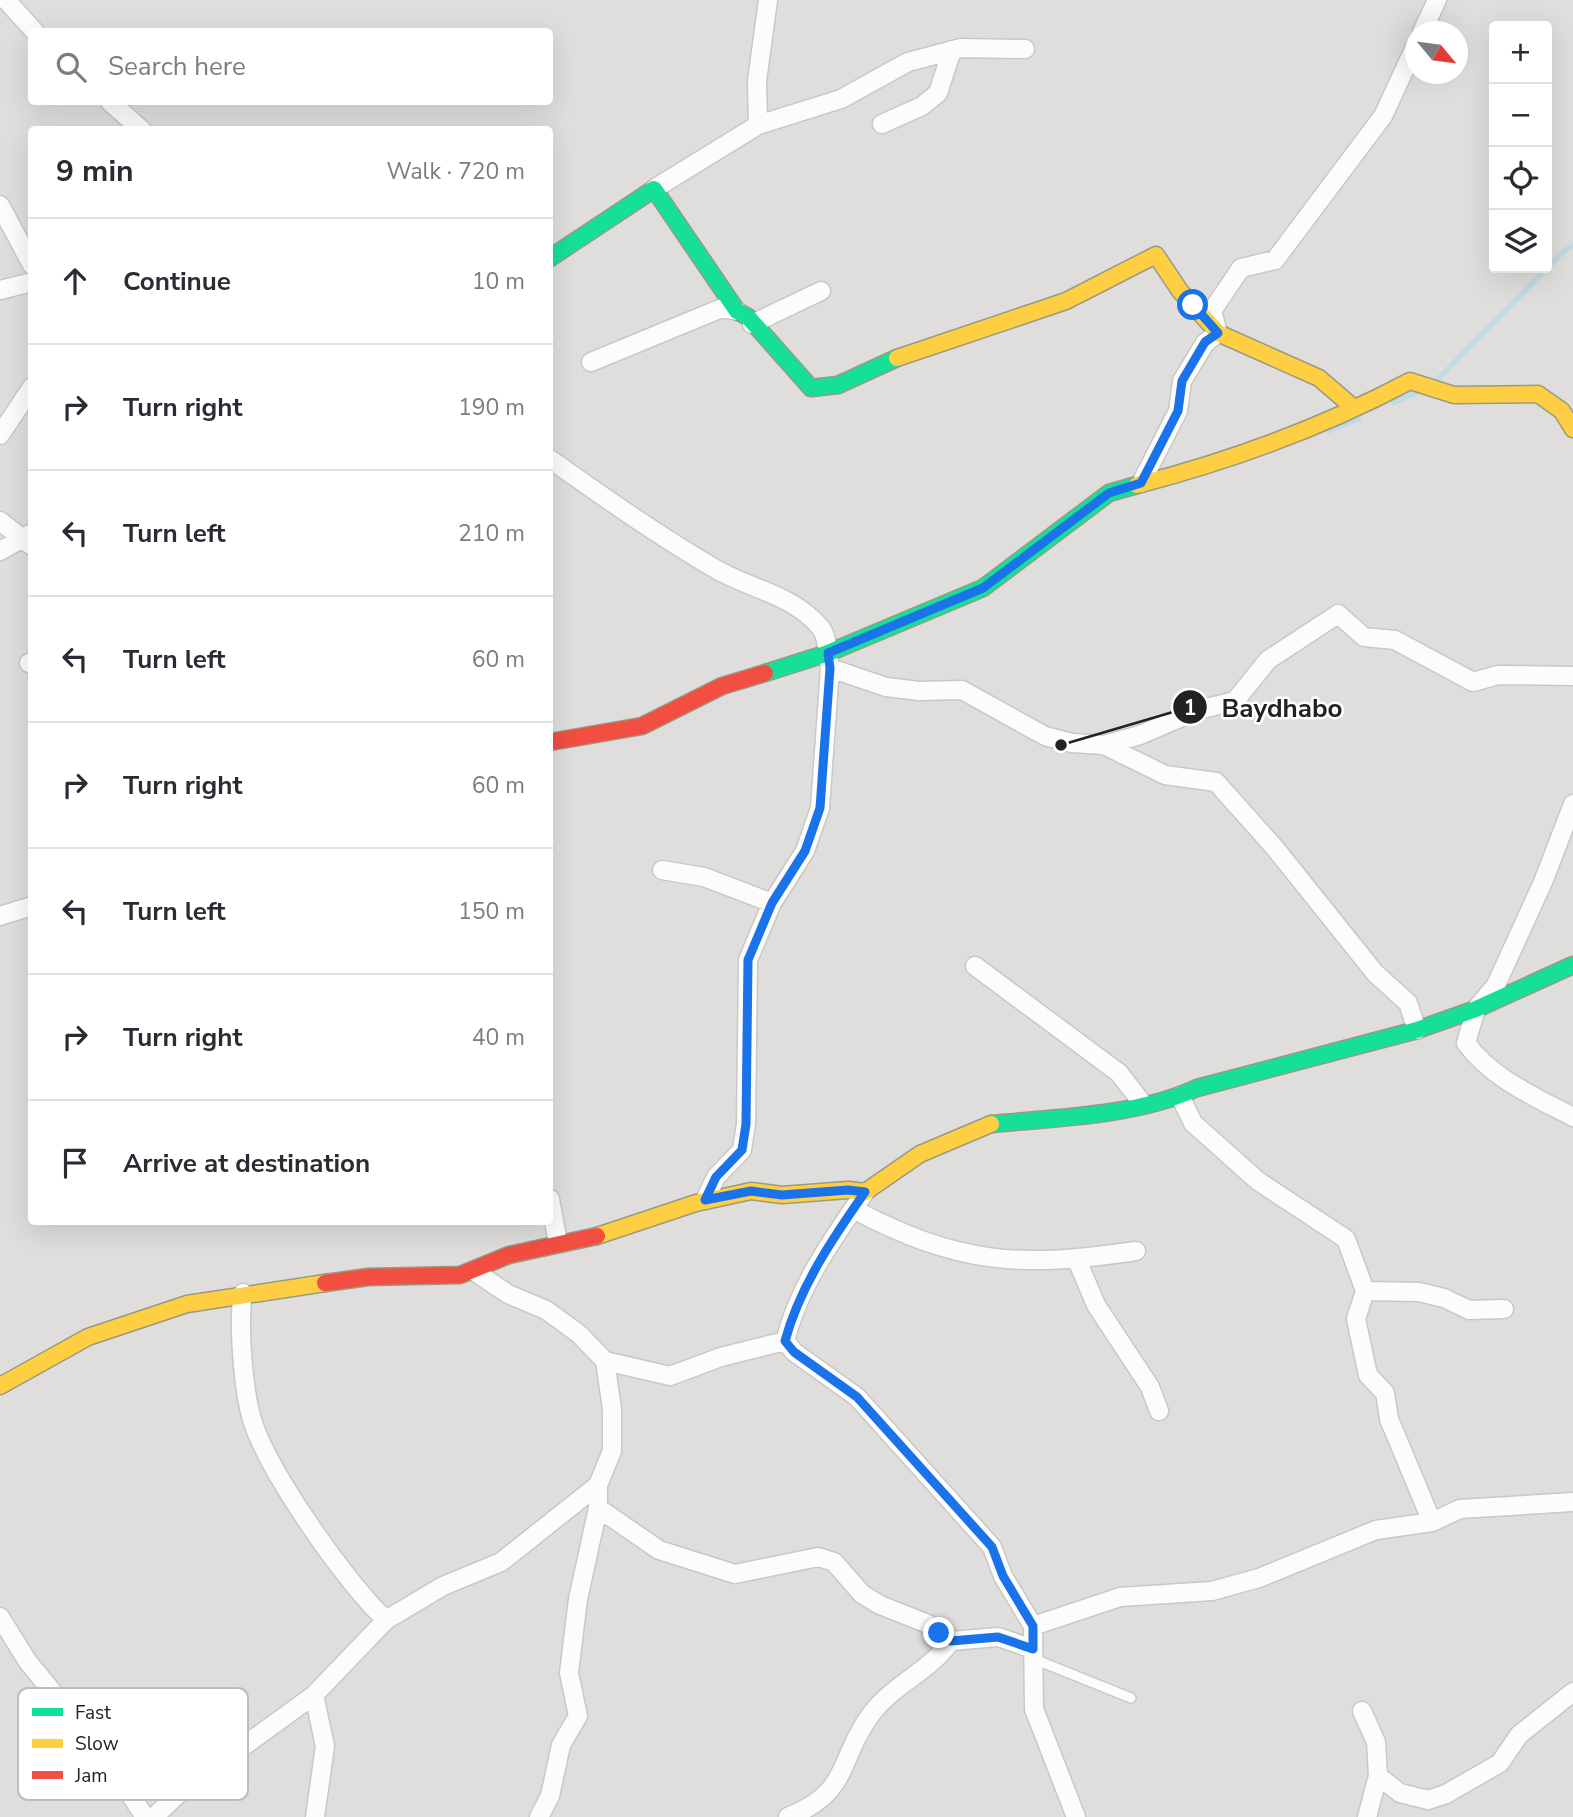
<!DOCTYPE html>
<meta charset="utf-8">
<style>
:root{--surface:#fff;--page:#f7f7f7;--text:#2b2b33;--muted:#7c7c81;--line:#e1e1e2}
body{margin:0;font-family:"Nunito Sans",sans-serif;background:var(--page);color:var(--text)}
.controls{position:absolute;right:21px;top:21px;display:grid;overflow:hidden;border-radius:7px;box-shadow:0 7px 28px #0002}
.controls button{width:63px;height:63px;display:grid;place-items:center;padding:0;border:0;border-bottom:2px solid var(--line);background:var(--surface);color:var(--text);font:35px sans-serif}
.compass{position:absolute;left:1405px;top:21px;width:63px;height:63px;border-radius:50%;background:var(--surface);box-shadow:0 7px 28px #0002;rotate:119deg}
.stop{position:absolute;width:21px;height:21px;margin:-16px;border:5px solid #1a73e8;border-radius:50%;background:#fff}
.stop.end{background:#1a73e8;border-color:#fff;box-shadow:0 2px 7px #0008}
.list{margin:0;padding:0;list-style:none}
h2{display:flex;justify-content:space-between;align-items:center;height:91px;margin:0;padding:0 28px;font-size:30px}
h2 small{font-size:23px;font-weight:400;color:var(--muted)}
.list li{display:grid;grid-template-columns:46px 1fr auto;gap:21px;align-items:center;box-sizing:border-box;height:126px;padding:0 28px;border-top:2px solid var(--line)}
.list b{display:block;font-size:26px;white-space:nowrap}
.list em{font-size:23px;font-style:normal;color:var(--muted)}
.icon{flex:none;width:38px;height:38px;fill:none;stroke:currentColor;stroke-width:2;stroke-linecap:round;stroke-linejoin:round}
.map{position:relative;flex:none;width:1573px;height:1817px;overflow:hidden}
.search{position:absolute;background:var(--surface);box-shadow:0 7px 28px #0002;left:28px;top:28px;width:525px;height:77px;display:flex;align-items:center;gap:18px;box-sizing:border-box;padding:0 24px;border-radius:7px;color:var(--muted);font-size:26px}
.panel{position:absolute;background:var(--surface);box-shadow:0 7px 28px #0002;left:28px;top:126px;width:525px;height:1099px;border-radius:7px}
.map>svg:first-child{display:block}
.residential{fill:#dfdedc;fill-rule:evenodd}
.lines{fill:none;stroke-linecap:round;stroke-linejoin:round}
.stream{stroke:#bfdbe3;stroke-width:5}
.lane-casing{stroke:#c9c8c7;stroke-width:12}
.street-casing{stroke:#c9c8c7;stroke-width:21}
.fast-casing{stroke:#999a82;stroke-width:19}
.slow-casing{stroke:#999a82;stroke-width:19}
.jam-casing{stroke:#999a82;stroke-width:19}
.lane{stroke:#fdfcfc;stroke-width:9}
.street{stroke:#fdfcfc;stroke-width:18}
.fast{stroke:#16e098;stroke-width:16}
.slow{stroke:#ffcf43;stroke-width:16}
.jam{stroke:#f24e42;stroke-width:16}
.route{stroke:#1a73e8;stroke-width:9}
.key{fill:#fff;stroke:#bdbdbd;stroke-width:2}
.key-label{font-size:19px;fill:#222}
.leader{fill:none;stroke:#222;stroke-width:2.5}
.callout-dot{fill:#222;stroke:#fff;stroke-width:2.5}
.mark-label{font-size:21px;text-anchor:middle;font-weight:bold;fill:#fff}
.callout-label{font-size:26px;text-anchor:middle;font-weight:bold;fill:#222;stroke:#fff;stroke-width:5;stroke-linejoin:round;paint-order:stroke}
</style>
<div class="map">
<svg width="1573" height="1817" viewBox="0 0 1573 1817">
<rect width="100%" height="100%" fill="#f0eeeb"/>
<path class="residential" d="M0,0H1573V1817H0ZM1494,26H1547V268H1494ZM32,32H550V102H32ZM1416,32H1458V74H1416ZM32,130H550V1222H32Z"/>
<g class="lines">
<path class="stream" d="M1434,383L1565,250L1573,245
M1393,403L1416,393
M1329,431L1359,419"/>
<g class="lane-casing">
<path id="lane" d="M1034,1659L1131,1698"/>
</g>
<g class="street-casing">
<path id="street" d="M6,0L35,32
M1422,32L1437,0
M110,102L142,130
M882,124L922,106L938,93L952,50
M758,125L841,99L908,62L961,48L1025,49
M654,189L758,125L757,81L768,0
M0,205L32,265
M0,290L32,282
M752,324L821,291
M591,362L722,308L737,311
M0,435L32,387
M550,459C603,497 657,535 714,568C749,589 792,594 820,627C829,637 827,656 830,668L820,808L805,851L772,903L748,960L746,1124L742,1150L716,1177L705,1200
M1141,483L1178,411L1182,381L1205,343L1218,333L1212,311L1241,268L1275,260L1383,116L1416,45
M0,521L32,546
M0,551L30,534
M29,663L32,662
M830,668L886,687L919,691L962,690L1045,736L1072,743L1104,745L1140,735L1198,710L1235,701L1268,660L1338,614L1364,637L1395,640L1473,682L1498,675L1573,676
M1104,745L1165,775L1216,782L1275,848L1375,973L1408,1003L1417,1030
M1573,804L1543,882L1496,985L1476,1009L1466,1043C1491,1078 1535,1097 1573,1117
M662,870L704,877L772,903
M0,916L32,906
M975,966L1119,1073L1143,1104
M1180,1096L1193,1123L1258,1181L1346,1239L1365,1291
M550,1199L558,1243
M853,1209C959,1265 1020,1268 1136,1251
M1077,1260L1096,1305L1150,1387L1159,1411
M474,1271L508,1294L546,1310L579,1334L605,1361L612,1409V1451L598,1485V1508L578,1599L569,1673L578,1716L561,1745L550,1796L539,1817
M243,1293C238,1323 243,1386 251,1416C265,1468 346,1583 386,1620
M785,1341L794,1352L857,1397L992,1547L1003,1576L1033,1626L1034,1709L1076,1817
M605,1361L670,1376L721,1357L785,1341C799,1286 833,1238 865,1192
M598,1508L659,1550L735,1574L818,1557L834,1562L862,1594L880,1605L928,1624L951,1641
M1432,1522L1389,1419L1385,1393L1368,1375L1356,1319L1365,1291L1419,1292L1444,1298L1469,1310L1504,1309
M0,1617L28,1662L102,1752L145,1817
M1033,1626L1120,1597L1212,1591L1259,1578L1376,1530L1432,1522L1460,1509L1573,1502
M314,1695L325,1746L315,1817
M1362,1711L1376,1742L1378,1776L1367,1817
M1378,1776L1400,1793L1428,1800L1446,1794L1500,1763L1519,1735L1573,1692
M154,1817L178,1794L314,1695L386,1620L443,1586L501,1562L598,1485
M788,1817C852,1792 837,1759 872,1713C894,1684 930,1671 951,1641L998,1637L1033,1649"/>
</g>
<g class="fast-casing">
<path id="fast" d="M550,258L654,189L737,311L748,317L811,388L838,385L897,358
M765,673L828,653L983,588L1109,493L1137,485
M991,1124C1056,1118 1137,1116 1197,1088L1417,1030L1476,1009L1573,965"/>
</g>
<g class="slow-casing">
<path id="slow" d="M897,358L1066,301L1156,255L1180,291L1218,333L1319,378L1354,408
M1137,485C1230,461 1325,426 1410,381L1454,395L1538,394L1562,411L1573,429
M597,1236L696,1203L751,1191L782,1195L848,1190L865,1192L920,1154L991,1124
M0,1386L88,1337L187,1304L325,1283"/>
</g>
<g class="jam-casing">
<path id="jam" d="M550,742L642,726L722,686L765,673
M325,1283L368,1277L460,1275L509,1255L597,1236"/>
</g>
<use href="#lane" class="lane"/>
<use href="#street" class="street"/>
<use href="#fast" class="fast"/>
<use href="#slow" class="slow"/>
<use href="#jam" class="jam"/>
</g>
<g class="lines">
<path class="route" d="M939,1633L951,1641L998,1637L1033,1649V1626L1003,1576L992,1547L857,1397L794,1352L785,1341C800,1286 833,1238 865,1192L848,1190L782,1195L751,1191L705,1200L716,1177L742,1150L746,1124L748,960L772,903L805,851L820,808L830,668L828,653L983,588L1109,493L1141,483L1178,411L1182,381L1205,342L1218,333L1193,305"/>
</g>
<rect x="18" y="1688" width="230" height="112" rx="10" class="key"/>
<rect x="32" y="1708" width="31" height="8" fill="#16e098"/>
<rect x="32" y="1739" width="31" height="9" fill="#ffcf43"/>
<rect x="32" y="1771" width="31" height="8" fill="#f24e42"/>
<g class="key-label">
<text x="75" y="1719">Fast</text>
<text x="75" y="1750">Slow</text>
<text x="75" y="1782">Jam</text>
</g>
<path class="leader" d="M1061 745L1190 707"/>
<g class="callout-dot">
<circle cx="1061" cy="745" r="7"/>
<circle cx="1190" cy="707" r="18"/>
</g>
<g class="mark-label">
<text x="1190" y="715">1</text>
</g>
<g class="callout-label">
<text x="1282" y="717">Baydhabo</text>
</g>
</svg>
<div class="controls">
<button>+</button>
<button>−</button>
<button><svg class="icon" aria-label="locate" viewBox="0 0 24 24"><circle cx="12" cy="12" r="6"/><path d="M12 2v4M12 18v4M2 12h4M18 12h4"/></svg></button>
<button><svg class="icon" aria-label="layers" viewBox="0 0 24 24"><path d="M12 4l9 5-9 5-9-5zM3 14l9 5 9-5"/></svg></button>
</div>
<svg class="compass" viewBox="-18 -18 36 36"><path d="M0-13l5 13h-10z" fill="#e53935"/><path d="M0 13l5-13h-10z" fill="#7c7c81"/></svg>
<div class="stop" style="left:1193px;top:305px"></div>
<div class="stop end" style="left:939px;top:1633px"></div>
<div class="search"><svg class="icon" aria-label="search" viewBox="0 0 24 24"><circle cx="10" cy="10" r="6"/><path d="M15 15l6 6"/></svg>Search here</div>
<section class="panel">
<h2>9 min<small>Walk · 720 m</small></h2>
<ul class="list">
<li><svg class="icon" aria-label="ahead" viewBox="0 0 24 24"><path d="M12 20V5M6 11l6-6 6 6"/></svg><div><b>Continue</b></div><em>10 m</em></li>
<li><svg class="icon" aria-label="right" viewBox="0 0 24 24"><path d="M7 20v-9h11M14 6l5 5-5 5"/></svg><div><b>Turn right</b></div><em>190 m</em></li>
<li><svg class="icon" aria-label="left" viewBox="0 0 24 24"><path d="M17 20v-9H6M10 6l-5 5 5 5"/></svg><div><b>Turn left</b></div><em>210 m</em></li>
<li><svg class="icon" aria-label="left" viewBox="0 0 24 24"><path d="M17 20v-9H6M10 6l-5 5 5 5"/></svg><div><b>Turn left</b></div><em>60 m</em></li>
<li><svg class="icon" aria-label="right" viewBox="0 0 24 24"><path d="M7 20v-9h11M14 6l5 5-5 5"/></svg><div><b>Turn right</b></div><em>60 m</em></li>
<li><svg class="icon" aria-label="left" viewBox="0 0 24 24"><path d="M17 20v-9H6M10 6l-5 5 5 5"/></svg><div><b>Turn left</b></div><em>150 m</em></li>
<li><svg class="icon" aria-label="right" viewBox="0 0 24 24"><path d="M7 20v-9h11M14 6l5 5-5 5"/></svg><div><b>Turn right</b></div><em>40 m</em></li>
<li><svg class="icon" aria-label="arrive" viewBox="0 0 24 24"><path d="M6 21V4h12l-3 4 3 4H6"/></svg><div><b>Arrive at destination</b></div></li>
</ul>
</section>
</div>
